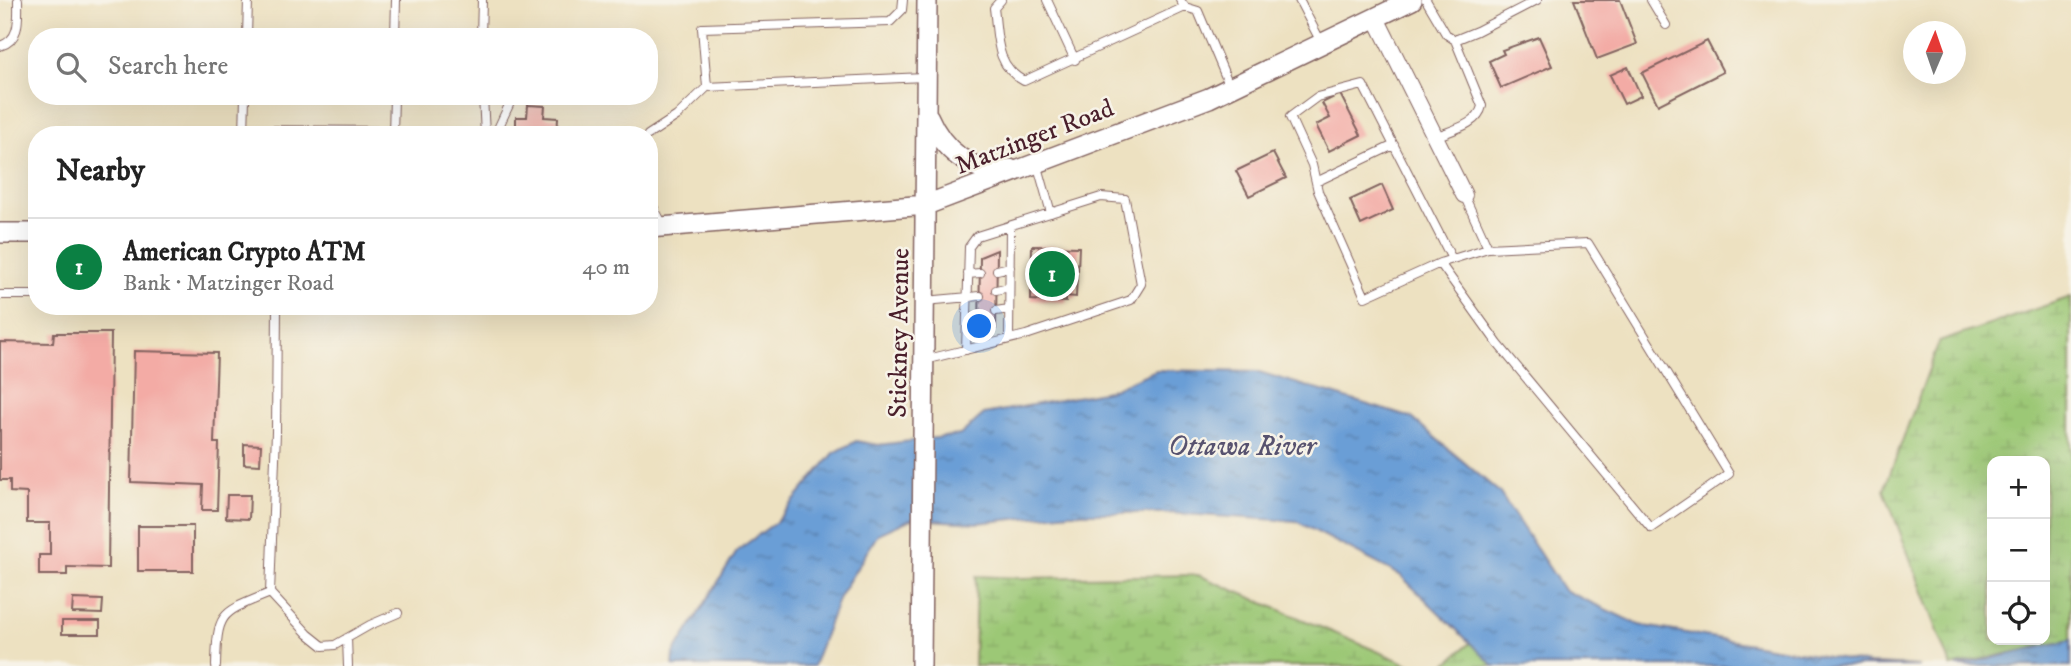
<!DOCTYPE html>
<meta charset="utf-8">
<style>
:root{--surface:#fff;--page:#f6f6f6;--text:#222;--muted:#767676;--line:#e0e0e0;--accent:#0b8043}
body{margin:0;font-family:"IM FELL DW Pica",serif;background:var(--page);color:var(--text)}
.controls{position:absolute;right:21px;bottom:21px;display:grid;overflow:hidden;border-radius:14px;box-shadow:0 7px 28px #0002}
.controls button{width:63px;height:63px;display:grid;place-items:center;padding:0;border:0;border-bottom:2px solid var(--line);background:var(--surface);color:var(--text);font:35px sans-serif}
.compass{position:absolute;left:1903px;top:21px;width:63px;height:63px;border-radius:50%;background:var(--surface);box-shadow:0 7px 28px #0002;rotate:2deg}
.you{position:absolute;left:980px;top:327px;width:24px;height:24px;margin:-18px;border:5px solid #fff;border-radius:50%;background:#1a73e8;box-shadow:0 0 0 10px #1a73e833}
.badge{display:grid;place-items:center;width:46px;height:46px;border-radius:50%;background:var(--accent);color:#fff;font-size:23px;font-weight:700}
.pin{position:absolute;translate:-50% -50%;border:4px solid #fff;box-shadow:0 2px 7px #0006}
.list{margin:0;padding:0;list-style:none}
h2{display:flex;justify-content:space-between;align-items:center;height:91px;margin:0;padding:0 28px;font-size:30px}
h2 small{font-size:23px;font-weight:400;color:var(--muted)}
.list li{display:grid;grid-template-columns:46px 1fr auto;gap:21px;align-items:center;box-sizing:border-box;height:98px;padding:0 28px;border-top:2px solid var(--line)}
.list b{display:block;font-size:26px;white-space:nowrap}
.list p{margin:0;font-size:23px;white-space:nowrap;color:var(--muted)}
.list em{font-size:23px;font-style:normal;color:var(--muted)}
.icon{flex:none;width:38px;height:38px;fill:none;stroke:currentColor;stroke-width:2;stroke-linecap:round;stroke-linejoin:round}
.map{position:relative;flex:none;width:2071px;height:666px;overflow:hidden}
.search{position:absolute;background:var(--surface);box-shadow:0 7px 28px #0002;left:28px;top:28px;width:630px;height:77px;display:flex;align-items:center;gap:18px;box-sizing:border-box;padding:0 24px;border-radius:28px;color:var(--muted);font-size:26px}
.panel{position:absolute;background:var(--surface);box-shadow:0 7px 28px #0002;left:28px;top:126px;width:630px;height:189px;border-radius:28px}
.map>svg:first-child{display:block}
.wetland{fill:url(#wetland-marsh);stroke:#737450;stroke-width:2;fill-rule:evenodd}
.water{fill:url(#water-ripples);stroke:#5a5e80;stroke-width:2}
.building{fill:#f3aba5}
.lines{fill:none;stroke-linecap:round;stroke-linejoin:round}
.service-casing{stroke:#836360;stroke-width:10}
.minor-casing{stroke:#836360;stroke-width:18}
.tertiary-casing{stroke:#836360;stroke-width:22}
.service{stroke:#fff;stroke-width:8}
.minor{stroke:#fff;stroke-width:16}
.tertiary{stroke:#fff;stroke-width:19}
.labels{text-anchor:middle;stroke-width:5;stroke-linejoin:round;paint-order:stroke}
.street-label{font-size:26px;fill:#4a1f2b;stroke:#f7f3e8}
.water-label{font-size:28px;font-style:italic;fill:#57526f;stroke:#f7f3e8}
</style>
<div class="map">
<svg width="2071" height="666" viewBox="0 0 2071 666">
<defs>
<pattern id="wetland-marsh" width="20" height="14" patternUnits="userSpaceOnUse" patternTransform="scale(1.75)"><rect width="20" height="14" fill="#9cc876"/><path d="M1 5h8M5 5V1M11 12h8M15 12V8" fill="none" stroke="#88ab66"/></pattern>
<pattern id="water-ripples" width="26" height="14" patternUnits="userSpaceOnUse" patternTransform="scale(1.75)"><rect width="26" height="14" fill="#6a9ed6"/><path d="M2 4q2-2 4 0t4 0M15 11q2-2 4 0t4 0" fill="none" stroke="#5980ae"/></pattern>
</defs>
<rect width="100%" height="100%" fill="#f7f3e8"/>
<filter id="ink" filterUnits="userSpaceOnUse"><feTurbulence type="fractalNoise" baseFrequency=".0143" numOctaves="2"/><feDisplacementMap in="SourceGraphic" scale="14" xChannelSelector="R" yChannelSelector="G"/><feConvolveMatrix kernelMatrix="1 2 1 2 8 2 1 2 1" color-interpolation-filters="sRGB"/></filter>
<filter id="wash" filterUnits="userSpaceOnUse"><feTurbulence type="fractalNoise" baseFrequency=".00686" numOctaves="4" result="noise"/><feDisplacementMap in="SourceGraphic" scale="28" xChannelSelector="R" yChannelSelector="G"/><feGaussianBlur stdDeviation="1.57" result="paint"/><feColorMatrix in="noise" values="0 0 0 0 0 0 0 0 0 0 0 0 0 0 0 0 0 1.4 0 .05"/><feComposite in="paint" operator="in"/></filter>
<g filter="url(#wash)">
<rect width="100%" height="100%" fill="#ede1c1"/>
<path class="wetland" d="M2071,297V640L1951,666L1884,490L1939,342ZM1992,461H2045V640H1992Z
M1198,575L1412,666H974L976,576L1020,578Z
M1471,642L1494,666H1444Z"/>
<path class="water" d="M1156,370L1259,372L1412,418L1499,492L1564,590L1639,625L1869,664L1919,666H1494L1400,575L1296,521L1166,513H1070L978,523L911,519L878,534L839,597L813,666H673L674,653L738,550L776,522L834,453L856,441L878,445L960,435L984,414L1108,391Z
M2071,640V666H1957Z"/>
<g id="blocks">
<path class="building" d="M1574,0H1620L1637,44L1597,59Z
M1539,37L1552,66L1501,88L1489,61L1504,54L1502,50Z
M1707,41L1723,72L1658,105L1642,73Z
M1628,67L1641,96L1624,104L1610,75Z
M1340,94L1361,135L1329,151L1316,125L1330,118L1322,103Z
M528,105L545,106L544,117L558,118L557,135H516V117H527Z
M1273,153L1286,178L1249,196L1236,171Z
M1382,185L1393,210L1361,225L1350,200Z
M1032,246L1079,247L1078,270L1067,269V274H1077L1076,297L1066,296V302L1031,300Z
M997,250L996,329L979,336L980,257Z
M54,333H111L108,568L67,567V575H39V555H50V523H27V493L10,492V480H0V342L53,343Z
M134,351L217,353L214,443H219L217,510H202L203,485L131,482Z
M244,444L261,445L260,465L244,464Z
M227,495H250L249,519L226,518Z
M138,526H193V571H138Z
M73,599L103,600L102,614L72,613Z
M62,621H100V634H62Z"/>
</g>
</g>
<g filter="url(#ink)">
<use href="#blocks" fill-opacity="0" stroke="#836360" stroke-width="2"/>
<g class="lines">
<g class="service-casing">
<path id="service" d="M1001,0L994,8C998,37 995,66 1024,81L1185,7
M1047,0L1075,60
M1180,0L1185,7L1198,11L1230,87
M1299,0L1322,44
M1426,0L1446,34L1455,40L1477,31L1537,0
M1651,0L1666,25
M247,37L248,0
M395,37L396,0
M481,37L482,0
M0,46C21,40 18,18 18,0
M707,87L702,28L890,22L902,10L903,0
M483,96L485,135
M244,130L393,131
M244,135L245,96
M393,135L394,96
M495,135L509,105L506,96
M648,135L677,116L707,87L924,77
M1435,137C1451,130 1478,125 1482,106L1455,40
M1037,163L1051,213
M1316,182L1394,145
M649,199L664,227
M1452,259L1363,85L1317,97L1290,117L1312,165L1318,191L1365,297L1440,263L1488,248
M1440,263L1498,344L1651,528L1729,474L1588,243L1488,248L1464,195
M997,270L1010,267
M968,274L980,273
M996,290L1009,287
M0,295H37
M925,301L980,296
M277,306L276,432L270,593L308,634L323,646L335,645L370,625L398,613
M996,311L1009,309
M967,320L979,316
M1009,339L1010,226
M924,360L1026,335L1131,300L1141,284L1125,199L1101,197L977,236L969,247L966,350
M347,638L348,666
M216,666C217,611 221,613 270,593"/>
</g>
<g class="minor-casing">
<path id="minor" d="M1376,18L1464,195"/>
</g>
<g class="tertiary-casing">
<path id="tertiary" d="M928,116C942,149 972,176 1010,169
M649,228L926,205L1209,98L1412,0
M0,233H37
M921,666L927,0"/>
</g>
<use href="#service" class="service"/>
<use href="#minor" class="minor"/>
<use href="#tertiary" class="tertiary"/>
</g>
</g>
<g class="labels">
<g class="street-label">
<text transform="translate(1034 136) rotate(-21)" y="9">Matzinger Road</text>
<text transform="translate(898 333) rotate(-89)" y="9">Stickney Avenue</text>
</g>
<g class="water-label">
<text x="1242" y="455">Ottawa River</text>
</g>
</g>
</svg>
<div class="controls">
<button>+</button>
<button>−</button>
<button><svg class="icon" aria-label="locate" viewBox="0 0 24 24"><circle cx="12" cy="12" r="6"/><path d="M12 2v4M12 18v4M2 12h4M18 12h4"/></svg></button>
</div>
<svg class="compass" viewBox="-18 -18 36 36"><path d="M0-13l5 13h-10z" fill="#e53935"/><path d="M0 13l5-13h-10z" fill="#767676"/></svg>
<div class="you"></div>
<div class="pin badge" style="left:1052px;top:274px">1</div>
<div class="search"><svg class="icon" aria-label="search" viewBox="0 0 24 24"><circle cx="10" cy="10" r="6"/><path d="M15 15l6 6"/></svg>Search here</div>
<section class="panel">
<h2>Nearby<small></small></h2>
<ul class="list">
<li><span class="badge">1</span><div><b>American Crypto ATM</b><p>Bank · Matzinger Road</p></div><em>40 m</em></li>
</ul>
</section>
</div>
